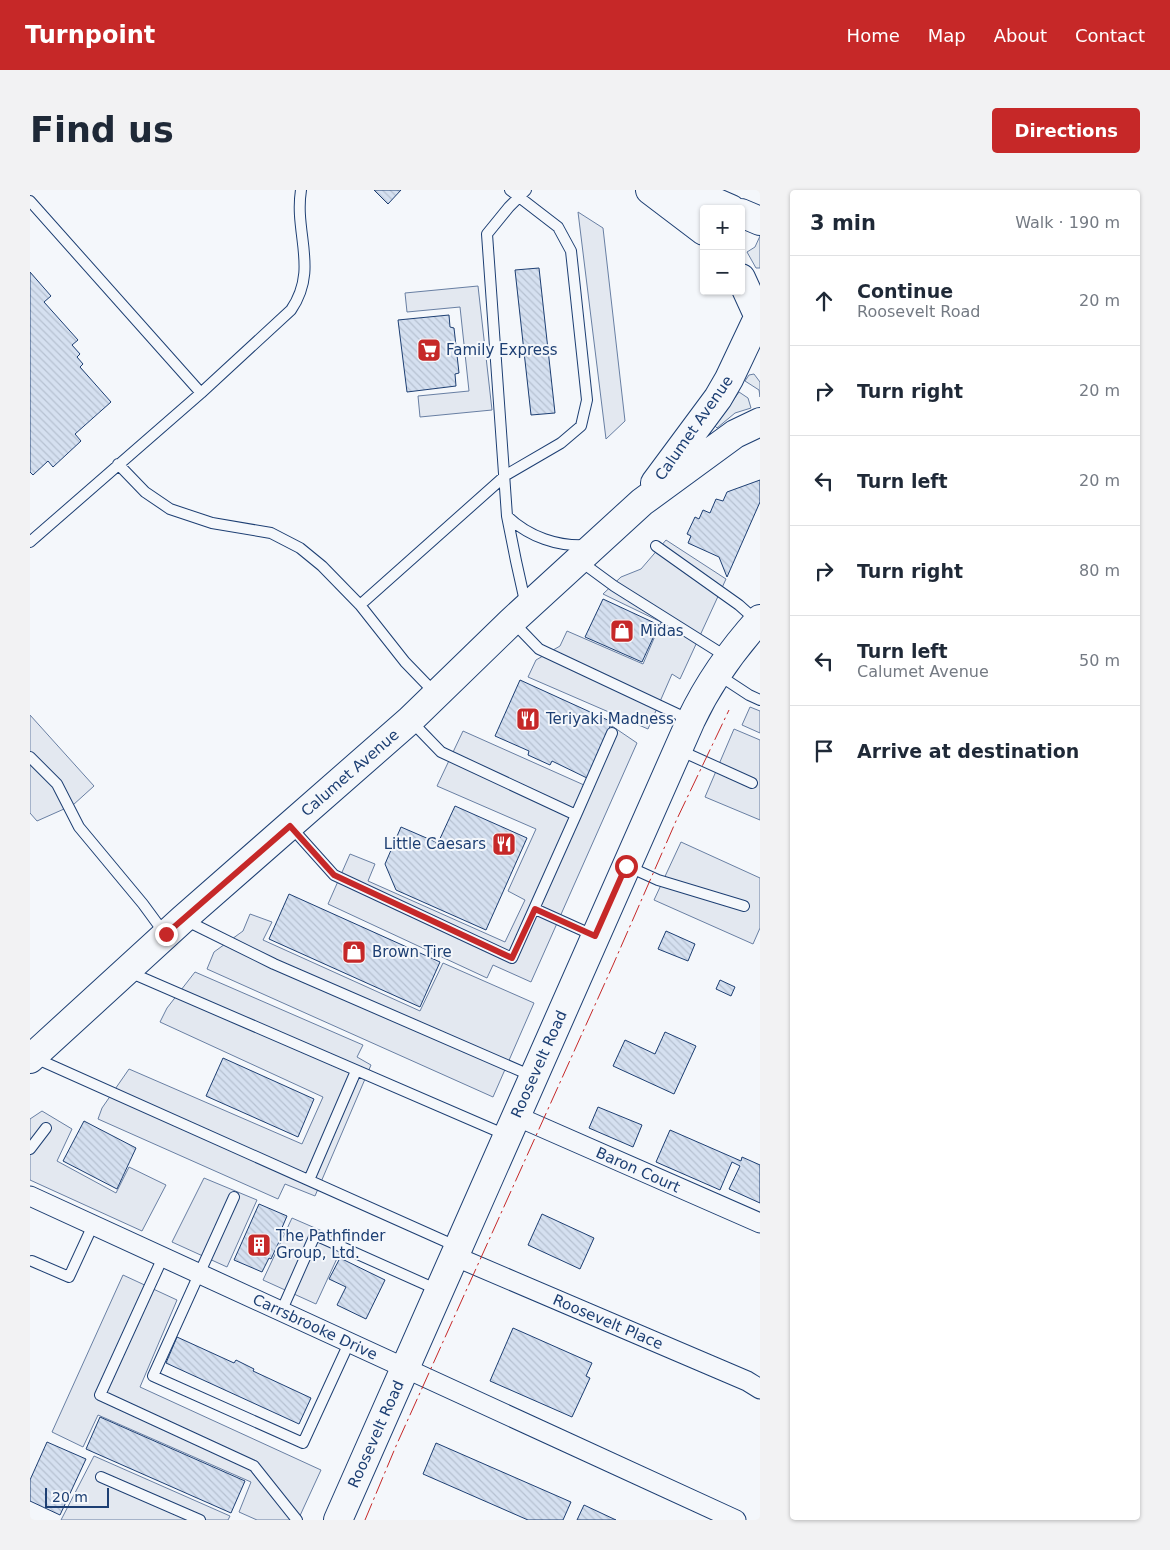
<!DOCTYPE html>
<meta charset="utf-8">
<style>
:root{--surface:#fff;--page:#f2f2f3;--text:#1f2937;--muted:#747a83;--line:#e0e1e3;--accent:#c62828}
body{margin:0;font-family:"DejaVu Sans",sans-serif;background:var(--page);color:var(--text)}
.controls{position:absolute;right:15px;top:15px;display:grid;overflow:hidden;border-radius:5px;box-shadow:0 1px 4px #0004}
.controls button{width:45px;height:45px;display:grid;place-items:center;padding:0;border:0;border-bottom:1px solid var(--line);background:var(--surface);color:var(--text);font:25px sans-serif}
.scale{position:absolute;left:15px;bottom:12px;width:64px;box-sizing:border-box;padding-left:5px;border:2px solid #1d3f73;border-top:0;font-size:14px;line-height:18px;white-space:nowrap;color:#1d3f73;-webkit-text-stroke:4px #f4f7fb;paint-order:stroke}
.stop{position:absolute;width:15px;height:15px;margin:-11px;border:4px solid #c62828;border-radius:50%;background:#fff}
.stop.end{background:#c62828;border-color:#fff;box-shadow:0 1px 5px #0008}
.list{margin:0;padding:0;list-style:none}
h2{display:flex;justify-content:space-between;align-items:center;height:65px;margin:0;padding:0 20px;font-size:21px}
h2 small{font-size:16px;font-weight:400;color:var(--muted)}
.list li{display:grid;grid-template-columns:32px 1fr auto;gap:15px;align-items:center;box-sizing:border-box;height:90px;padding:0 20px;border-top:1px solid var(--line)}
.list b{display:block;font-size:19px;white-space:nowrap}
.list p{margin:0;font-size:16px;white-space:nowrap;color:var(--muted)}
.list em{font-size:16px;font-style:normal;color:var(--muted)}
.icon{flex:none;width:28px;height:28px;fill:none;stroke:currentColor;stroke-width:2;stroke-linecap:round;stroke-linejoin:round}
.map{position:relative;flex:none;width:730px;height:1330px;overflow:hidden;border-radius:5px}
header{display:flex;align-items:center;gap:30px;box-sizing:border-box;height:70px;padding:0 25px;background:var(--accent);color:#fff}
header strong{font-size:24px}
nav{display:flex;gap:28px;margin-inline-start:auto;font-size:18px}
.intro{display:flex;align-items:center;justify-content:space-between;box-sizing:border-box;height:120px;padding:0 30px}
h1{margin:0;font-size:35px}
.button{padding:12px 22px;border-radius:5px;background:var(--accent);color:#fff;font-size:18px;font-weight:700}
main{display:flex;gap:30px;padding:0 30px}
aside{flex:1;background:var(--surface);border-radius:5px;box-shadow:0 1px 4px #0004}
.map>svg:first-child{display:block}
.green{fill:#e3e9f0;stroke:#687fa3}
.parking{fill:#e3e8f0;stroke:#687fa3}
.building{fill:url(#building-back-hatch);stroke:#1d3f73}
.lines{fill:none;stroke-linecap:round;stroke-linejoin:round}
.lane-casing{stroke:#1d3f73;stroke-width:12}
.street-casing{stroke:#1d3f73;stroke-width:21}
.secondary-casing{stroke:#1d3f73;stroke-width:30}
.lane{stroke:#f4f7fb;stroke-width:10}
.street{stroke:#f4f7fb;stroke-width:19}
.secondary{stroke:#f4f7fb;stroke-width:28}
.power{stroke:#c62828;stroke-width:1;stroke-dasharray:18 4 2.5 4;stroke-linecap:butt}
.route{stroke:#c62828;stroke-width:6}
.labels{text-anchor:middle;stroke-width:4;stroke-linejoin:round;paint-order:stroke}
.poi-label{font-size:15px;fill:#1d3f73;stroke:#f4f7fb;text-anchor:start}
.street-label{font-size:15px;fill:#1d3f73;stroke:#f4f7fb}
</style>
<header>
<strong>Turnpoint</strong>
<nav><a>Home</a><a>Map</a><a>About</a><a>Contact</a></nav>
</header>
<div class="intro"><h1>Find us</h1><a class="button">Directions</a></div>
<main>
<div class="map">
<svg width="730" height="1330" viewBox="0 0 730 1330">
<defs>
<pattern id="building-back-hatch" width="6" height="6" patternUnits="userSpaceOnUse" patternTransform="scale(1.25)"><rect width="6" height="6" fill="#d5e0f0"/><path d="M-1 5l2 2M0 0l6 6M5-1l2 2" fill="none" stroke="#b6c1d1"/></pattern>
</defs>
<rect width="100%" height="100%" fill="#f4f7fb"/>
<path class="green" d="M730,46V78H726L717,62L725,57Z
M724,184L730,192V207L729,200L715,191L719,185Z
M709,202L718,208L721,218L705,223L687,238L685,236Z"/>
<path class="parking" d="M548,22L573,38L595,231L576,249Z
M448,96L462,220L390,227L388,206L439,201L430,117L377,122L375,103Z
M636,350L696,389L650,489L642,484L618,539L498,487L506,470L530,456L537,441L613,474L631,432L573,404L591,387L611,379Z
M720,517L730,521V543L712,535Z
M0,525L64,596L43,615L7,631L0,623Z
M582,536L607,553L501,792L463,775L457,788L298,714L320,664L345,674L338,691L475,752L495,710L478,701L506,639L407,596L433,541L554,595Z
M704,539L730,550V630L675,607Z
M651,652L730,688V738L723,754L624,710Z
M220,724L242,732L233,750L390,821L413,773L504,813L463,907L177,779L184,762L213,741Z
M165,782L333,855L327,867L341,875L285,1006L255,994L248,1009L68,929L72,918L99,879L272,954L293,907L130,832L137,818Z
M12,921L42,939L27,971L86,1003L99,977L136,995L112,1041L0,990V929Z
M174,988L227,1010L197,1077L142,1052Z
M262,1028L315,1051L286,1114L233,1090Z
M93,1085L147,1110L110,1197L291,1280L268,1330H227L209,1322L221,1292L68,1225L53,1257L22,1242Z
M64,1266L200,1326L198,1330H31Z"/>
<path class="building" d="M344,0H371L358,14Z
M509,78L525,223L501,225L485,80Z
M0,82L21,106L14,112L48,150L42,155L50,164L47,167L53,174L50,177L81,212L45,244L51,251L23,277L18,271L3,285L0,282Z
M419,125L420,137L424,138L429,183L425,184L426,196L377,202L368,130Z
M730,290V312L697,387L689,367L658,353L661,346L657,344L665,327L669,329L673,320L680,323L686,309L693,311L697,302Z
M573,409L629,435L612,472L555,447Z
M490,490L582,532L557,588L522,571L520,575L498,565L499,561L465,546Z
M425,616L497,648L456,740L366,700L355,674L371,637L408,653Z
M259,704L410,772L390,817L239,749Z
M636,741L665,754L658,771L628,759Z
M690,790L705,797L701,806L686,799Z
M635,842L666,856L644,904L583,876L595,850L625,864Z
M193,868L284,909L268,947L176,906Z
M568,917L612,935L603,957L559,938Z
M54,931L106,958L87,999L33,971Z
M640,940L711,971L712,967L730,975V1013L699,999L710,976L702,972L690,1000L626,972Z
M229,1014L257,1026L251,1040L254,1041L241,1069L239,1068L232,1082L204,1070Z
M512,1024L564,1048L550,1079L498,1055Z
M310,1068L355,1090L336,1129L307,1115L316,1097L299,1089Z
M483,1138L562,1173L556,1186L560,1188L542,1227L460,1191Z
M147,1147L204,1173L206,1170L224,1179L223,1181L281,1208L269,1234L136,1173Z
M70,1227L215,1291L201,1323L56,1259Z
M17,1252L56,1269L30,1325L0,1311V1290Z
M406,1253L541,1312L533,1330H498L393,1284Z
M554,1315L586,1330H547Z"/>
<g class="lines">
<g class="lane-casing">
<path id="lane" d="M496,0L479,17L457,44L477,326L486,371L494,407L497,414
M0,11L171,203
M88,274L115,302L140,319L182,333L241,343L270,358L292,376L330,415L375,472L405,503
M477,326C499,347 528,357 558,355
M0,352L171,203L261,120C289,79 264,44 271,0
M626,356L709,415L727,431
M550,371L584,396L697,467
M330,415L476,285L531,253L551,236L557,210L541,61L528,37L480,0
M483,432L509,459L660,530
M687,484L719,505L730,510
M649,560L722,593
M0,567L27,594L49,637L113,714L135,744
M546,625L582,543
M261,637L304,685L482,768L546,625L411,562L381,531
M597,676L628,690L714,716
M505,719L565,746
M155,730L244,774L502,886
M99,782L476,945
M5,868L428,1057
M0,959L16,938
M279,990L326,881
M204,1007L123,1186L273,1253L319,1153
M133,1067L70,1205L224,1276L267,1330
M2,1071L39,1087L63,1035
M251,1122L285,1045L408,1100
M71,1287L170,1330"/>
</g>
<g class="street-casing">
<path id="street" d="M486,926L730,1033
M0,1006L706,1330
M424,1066L717,1191L730,1199"/>
</g>
<g class="secondary-casing">
<path id="secondary" d="M620,0L674,41
M657,0L701,19
M711,23L730,31
M711,88L727,123
M625,293L688,208L699,189L725,134
M0,869L153,729L380,530L482,431L612,312L705,244L730,232
M308,1330L661,530C679,492 702,460 730,429"/>
</g>
<use href="#lane" class="lane"/>
<use href="#street" class="street"/>
<use href="#secondary" class="secondary"/>
<path class="power" d="M335,1330L366,1256L583,775L646,631L699,520"/>
</g>
<g class="lines">
<path class="route" d="M136,744L260,636L304,685L482,768L505,719L565,746L596,676"/>
</g>
<defs>
<g id="supermarket-square" transform="scale(1.25)"><rect x="-9" y="-9" width="18" height="18" rx="4" fill="#c62828" stroke="#f4f7fb"/><path d="M-6-5.5h2.5l.6 2H6L4.5 2H-2.5L-4.4-4H-6ZM-1.5 3.2a1.3 1.3 0 1 0 .1 0ZM3 3.2a1.3 1.3 0 1 0 .1 0Z" fill="#fff"/></g>
<g id="shop-square" transform="scale(1.25)"><rect x="-9" y="-9" width="18" height="18" rx="4" fill="#c62828" stroke="#f4f7fb"/><path d="M-5-2.5h2.3a2.7 3.5 0 0 1 5.4 0H5L5.5 6h-11ZM-1.5-2.5h3a1.5 2.3 0 0 0-3 0Z" fill="#fff"/></g>
<g id="restaurant-square" transform="scale(1.25)"><rect x="-9" y="-9" width="18" height="18" rx="4" fill="#c62828" stroke="#f4f7fb"/><path d="M-5-6h1v4h1v-4h1v4h1v-4h1v5L-1.5 .5V6h-2V.5L-5-1ZM5-6V6H3V1.5H1.5Q1.5-4 5-6Z" fill="#fff"/></g>
<g id="building-square" transform="scale(1.25)"><rect x="-9" y="-9" width="18" height="18" rx="4" fill="#c62828" stroke="#f4f7fb"/><path d="M-4-6H4V6H1V3H-1V6H-4ZM-2.5-4.3h1.7v1.8h-1.7ZM.8-4.3h1.7v1.8H.8ZM-2.5-1h1.7V.8h-1.7ZM.8-1h1.7V.8H.8Z" fill="#fff"/></g>
</defs>
<g fill-rule="evenodd">
<use href="#supermarket-square" x="399" y="160"/>
<use href="#shop-square" x="592" y="441"/>
<use href="#restaurant-square" x="498" y="529"/>
<use href="#restaurant-square" x="474" y="654"/>
<use href="#shop-square" x="324" y="762"/>
<use href="#building-square" x="229" y="1055"/>
</g>
<g class="labels">
<g class="poi-label">
<text x="416" y="165">Family Express</text>
<text x="610" y="446">Midas</text>
<text x="516" y="534">Teriyaki Madness</text>
<text x="456" y="659" text-anchor="end">Little Caesars</text>
<text x="342" y="767">Brown Tire</text>
<text x="246" y="1051">The Pathfinder<tspan x="246" dy="17">Group, Ltd.</tspan></text>
</g>
<g class="street-label">
<text transform="translate(664 238) rotate(-55)" y="5">Calumet Avenue</text>
<text transform="translate(320 583) rotate(-41)" y="5">Calumet Avenue</text>
<text transform="translate(509 874) rotate(-66)" y="5">Roosevelt Road</text>
<text transform="translate(608 980) rotate(24)" y="5">Baron Court</text>
<text transform="translate(578 1132) rotate(23)" y="5">Roosevelt Place</text>
<text transform="translate(285 1137) rotate(25)" y="5">Carrsbrooke Drive</text>
<text transform="translate(346 1244) rotate(-66)" y="5">Roosevelt Road</text>
</g>
</g>
</svg>
<div class="controls">
<button>+</button>
<button>−</button>
</div>
<div class="scale">20 m</div>
<div class="stop" style="left:596px;top:676px"></div>
<div class="stop end" style="left:136px;top:744px"></div>
</div>
<aside>
<h2>3 min<small>Walk · 190 m</small></h2>
<ul class="list">
<li><svg class="icon" aria-label="ahead" viewBox="0 0 24 24"><path d="M12 20V5M6 11l6-6 6 6"/></svg><div><b>Continue</b><p>Roosevelt Road</p></div><em>20 m</em></li>
<li><svg class="icon" aria-label="right" viewBox="0 0 24 24"><path d="M7 20v-9h11M14 6l5 5-5 5"/></svg><div><b>Turn right</b></div><em>20 m</em></li>
<li><svg class="icon" aria-label="left" viewBox="0 0 24 24"><path d="M17 20v-9H6M10 6l-5 5 5 5"/></svg><div><b>Turn left</b></div><em>20 m</em></li>
<li><svg class="icon" aria-label="right" viewBox="0 0 24 24"><path d="M7 20v-9h11M14 6l5 5-5 5"/></svg><div><b>Turn right</b></div><em>80 m</em></li>
<li><svg class="icon" aria-label="left" viewBox="0 0 24 24"><path d="M17 20v-9H6M10 6l-5 5 5 5"/></svg><div><b>Turn left</b><p>Calumet Avenue</p></div><em>50 m</em></li>
<li><svg class="icon" aria-label="arrive" viewBox="0 0 24 24"><path d="M6 21V4h12l-3 4 3 4H6"/></svg><div><b>Arrive at destination</b></div></li>
</ul>
</aside>
</main>
